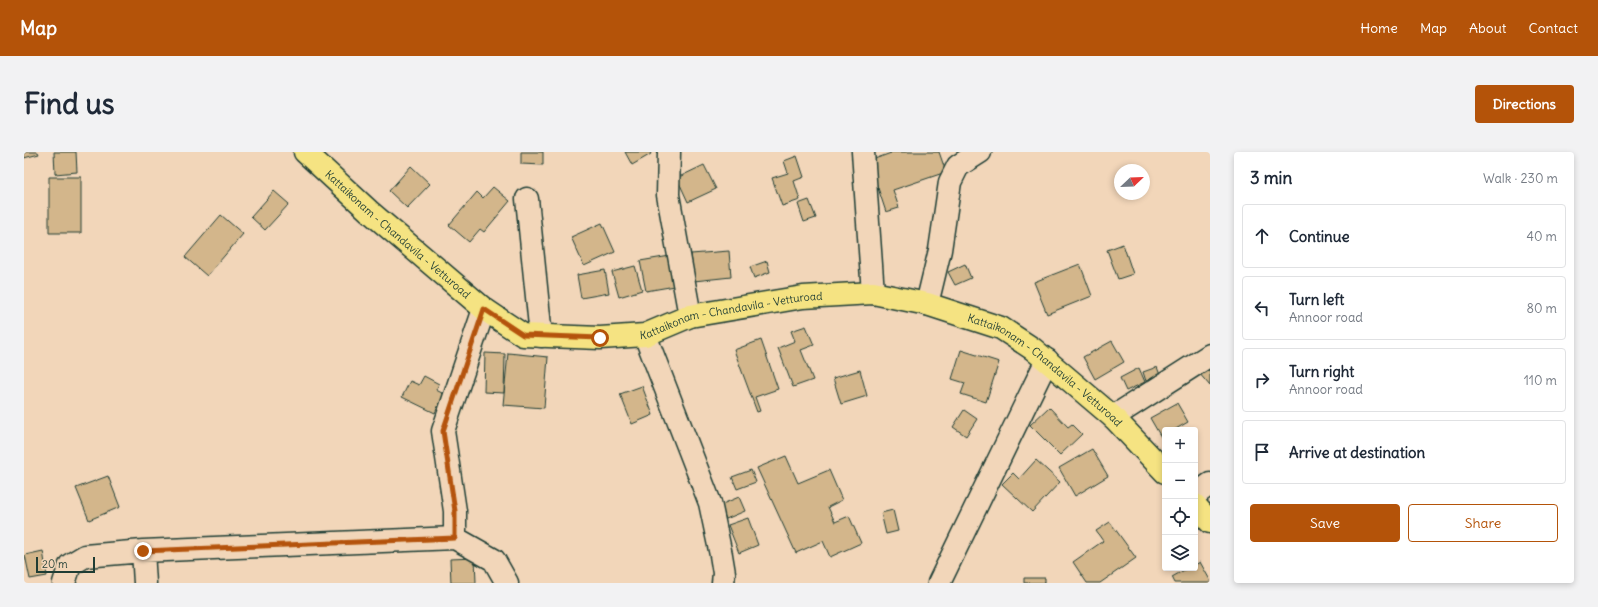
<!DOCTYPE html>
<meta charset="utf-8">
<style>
:root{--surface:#fff;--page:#f2f2f3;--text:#1f2937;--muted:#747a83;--line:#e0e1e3;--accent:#b45309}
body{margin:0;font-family:Delius,sans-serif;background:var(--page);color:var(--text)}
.controls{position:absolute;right:12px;bottom:12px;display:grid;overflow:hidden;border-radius:4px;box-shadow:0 2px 6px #0003}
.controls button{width:36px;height:36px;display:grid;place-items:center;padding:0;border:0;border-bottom:1px solid var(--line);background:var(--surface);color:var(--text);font:20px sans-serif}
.compass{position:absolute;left:1090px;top:12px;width:36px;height:36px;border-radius:50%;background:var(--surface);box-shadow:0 2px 6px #0003;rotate:67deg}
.scale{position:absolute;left:12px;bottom:10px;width:59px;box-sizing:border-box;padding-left:4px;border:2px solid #1f3d34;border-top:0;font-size:11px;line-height:14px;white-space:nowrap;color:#1f3d34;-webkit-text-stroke:3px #f2d6b9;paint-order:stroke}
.stop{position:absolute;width:12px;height:12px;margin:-9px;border:3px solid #b45309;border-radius:50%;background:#fff}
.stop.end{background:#b45309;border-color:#fff;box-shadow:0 1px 4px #0008}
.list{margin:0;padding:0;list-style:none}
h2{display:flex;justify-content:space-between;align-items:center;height:52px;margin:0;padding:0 16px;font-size:17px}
h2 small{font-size:13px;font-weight:400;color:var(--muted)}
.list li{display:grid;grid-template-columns:26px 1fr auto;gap:12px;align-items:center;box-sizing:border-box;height:64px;margin:0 8px 8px;padding:0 8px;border:1px solid var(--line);border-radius:4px}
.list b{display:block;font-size:15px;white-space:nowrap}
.list p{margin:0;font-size:13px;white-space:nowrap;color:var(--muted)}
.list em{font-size:13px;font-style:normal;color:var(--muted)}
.actions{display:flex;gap:8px;padding:12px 16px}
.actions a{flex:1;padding:9px 0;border:1px solid var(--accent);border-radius:4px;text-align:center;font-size:14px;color:var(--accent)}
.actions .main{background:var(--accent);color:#fff}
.icon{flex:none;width:22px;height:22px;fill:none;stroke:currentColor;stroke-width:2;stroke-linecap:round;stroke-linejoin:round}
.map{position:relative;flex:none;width:1186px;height:431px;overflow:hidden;border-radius:4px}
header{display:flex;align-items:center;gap:24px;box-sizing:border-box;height:56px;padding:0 20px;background:var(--accent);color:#fff}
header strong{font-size:19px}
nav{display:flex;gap:22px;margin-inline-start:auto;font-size:14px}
.intro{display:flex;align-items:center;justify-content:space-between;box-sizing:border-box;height:96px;padding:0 24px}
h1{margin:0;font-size:28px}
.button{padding:10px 18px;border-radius:4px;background:var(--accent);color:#fff;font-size:14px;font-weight:700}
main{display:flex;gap:24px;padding:0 24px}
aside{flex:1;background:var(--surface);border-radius:4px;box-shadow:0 2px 6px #0003}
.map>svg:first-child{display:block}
.building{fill:#d3b68b;stroke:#1f3d34}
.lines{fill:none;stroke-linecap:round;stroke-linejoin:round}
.minor-casing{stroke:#1f3d34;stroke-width:25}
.major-casing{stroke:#1f3d34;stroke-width:25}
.minor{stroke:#f2d6b9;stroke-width:22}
.major{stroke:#f5e382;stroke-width:22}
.route{stroke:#b45309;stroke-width:5}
.labels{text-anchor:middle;stroke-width:3.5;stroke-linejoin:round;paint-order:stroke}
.street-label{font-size:11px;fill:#1f3d34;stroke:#f2d6b9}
</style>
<header>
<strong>Map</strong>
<nav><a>Home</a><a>Map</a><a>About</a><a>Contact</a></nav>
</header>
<div class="intro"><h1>Find us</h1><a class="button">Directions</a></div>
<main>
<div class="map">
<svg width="1186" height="431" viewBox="0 0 1186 431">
<rect width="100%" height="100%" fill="#f2d6b9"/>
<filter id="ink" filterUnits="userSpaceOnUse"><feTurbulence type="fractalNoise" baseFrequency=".025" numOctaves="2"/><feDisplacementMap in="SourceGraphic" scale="8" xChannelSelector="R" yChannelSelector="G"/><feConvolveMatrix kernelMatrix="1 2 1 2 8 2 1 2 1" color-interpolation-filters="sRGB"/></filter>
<g filter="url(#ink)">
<path class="building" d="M0,0H14L15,2L0,6Z
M30,0H52L53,20L31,22Z
M497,0H519V13L497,12Z
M601,0H626L627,2L608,13Z
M866,0H915L922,20L869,38L875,56L862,60L845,9L867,1Z
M773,4L780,25L770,29L776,48L758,54L748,26L764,21L760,9Z
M680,13L692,37L664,50L653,26Z
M387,14L406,32L383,56L365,39Z
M25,25H57V81H25Z
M469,35L486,49L460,80L456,77L445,90L425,73L453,40L459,46Z
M250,39L265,52L241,78L227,65Z
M785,48L792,66L780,70L774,52Z
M197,63L219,82L183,124L161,105Z
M578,71L591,100L560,114L547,85Z
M1099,92L1109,122L1094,127L1083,98Z
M705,99L707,125L670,129L667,102Z
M652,103L657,133L622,139L616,109Z
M743,109L746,120L730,126L726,115Z
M941,112L947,126L931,133L924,120Z
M1056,112L1068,144L1023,162L1010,130Z
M611,114L618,138L595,145L588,120Z
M581,118L585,141L557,146L553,123Z
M782,174L790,193L777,198L789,228L769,235L754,196L771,189L767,179Z
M737,188L754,237L731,245L736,259L733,260L710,198Z
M1088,189L1100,210L1071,227L1059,205Z
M937,198L975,210L962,250L937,242L941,231L928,227Z
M461,201L481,202L480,241L460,240Z
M484,201L524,205L520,256L479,253Z
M1186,212V234L1175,221Z
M1133,215L1136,223L1122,229L1119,220Z
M1115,216L1121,230L1102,239L1096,226Z
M836,218L843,244L817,252L809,226Z
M400,224L415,232L412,238L420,242L411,261L378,245L386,229L395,233Z
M618,234L629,263L608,272L596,242Z
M1153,251L1164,270L1150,278H1141V283L1137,285L1126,266Z
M1025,255L1044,275L1048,272L1058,282L1036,303L1006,273Z
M940,258L953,267L942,284L929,275Z
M1068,297L1084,324L1051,344L1035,316Z
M762,304L774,331L805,318L818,348L804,355L811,370L825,364L837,391L806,405L799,389L772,401L733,316Z
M1012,308L1036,330L1008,360L978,332L989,321L995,327Z
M727,318L732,330L713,337L708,325Z
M84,324L96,355L65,368L52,336Z
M715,345L721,359L702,367L696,353Z
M869,358L874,379L862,382L857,361Z
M724,366L734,393L715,401L704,373Z
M1086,370L1112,406L1076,431H1063L1049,410L1079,389L1072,379Z
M19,399L23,424L6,427L1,403Z
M451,406L452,431H427L426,407Z
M1176,410L1186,428V431H1151L1148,425L1164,416H1171V413Z
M1000,426H1021V431H1000Z"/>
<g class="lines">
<g class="minor-casing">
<path id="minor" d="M645,0L644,43L666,164
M839,0L849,141
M503,47L517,184
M903,152L916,98L926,30L934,14L956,0
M621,183L686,351L697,403L700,421L699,431
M1089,265L1186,203
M1171,343L1186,332
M431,386L470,408L483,431
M119,399L121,431
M40,431L46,413L61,404L119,399L431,386V359L419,279L460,157
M915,431L1023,208"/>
</g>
<g class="major-casing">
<g id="major">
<path id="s1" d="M281,0L345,59L460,157L499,183L576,186L621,183L666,164L779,145L849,141L903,152L977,176L1009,197L1089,265L1141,320"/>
<path d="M1171,353L1186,370"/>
</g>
</g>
<use href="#minor" class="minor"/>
<use href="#major" class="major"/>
</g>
</g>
<g class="lines" filter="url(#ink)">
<path class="route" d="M119,399L431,386V359L419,279L460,157L499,183L576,186"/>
</g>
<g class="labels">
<g class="street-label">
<text dy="4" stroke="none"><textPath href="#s1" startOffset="124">Kattaikonam - Chandavila - Vetturoad</textPath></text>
<text dy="4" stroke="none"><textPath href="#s1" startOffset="496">Kattaikonam - Chandavila - Vetturoad</textPath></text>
<text dy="4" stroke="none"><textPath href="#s1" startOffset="833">Kattaikonam - Chandavila - Vetturoad</textPath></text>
</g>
</g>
</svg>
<div class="controls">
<button>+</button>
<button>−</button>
<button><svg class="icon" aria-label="locate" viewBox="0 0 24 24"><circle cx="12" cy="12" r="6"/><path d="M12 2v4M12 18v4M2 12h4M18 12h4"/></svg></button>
<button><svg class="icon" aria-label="layers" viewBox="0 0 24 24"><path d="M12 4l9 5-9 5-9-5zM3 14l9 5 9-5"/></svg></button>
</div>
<svg class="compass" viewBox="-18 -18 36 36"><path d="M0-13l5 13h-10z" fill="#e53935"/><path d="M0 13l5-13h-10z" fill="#747a83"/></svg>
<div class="scale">20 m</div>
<div class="stop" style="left:576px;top:186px"></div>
<div class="stop end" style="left:119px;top:399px"></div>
</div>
<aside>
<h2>3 min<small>Walk · 230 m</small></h2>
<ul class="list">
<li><svg class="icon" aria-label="ahead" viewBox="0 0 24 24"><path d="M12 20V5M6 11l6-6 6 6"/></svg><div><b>Continue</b></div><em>40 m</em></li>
<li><svg class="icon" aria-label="left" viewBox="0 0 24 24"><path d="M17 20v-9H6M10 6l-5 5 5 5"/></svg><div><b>Turn left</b><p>Annoor road</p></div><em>80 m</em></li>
<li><svg class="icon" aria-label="right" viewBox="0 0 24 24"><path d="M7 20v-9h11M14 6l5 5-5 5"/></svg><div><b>Turn right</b><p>Annoor road</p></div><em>110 m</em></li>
<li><svg class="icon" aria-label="arrive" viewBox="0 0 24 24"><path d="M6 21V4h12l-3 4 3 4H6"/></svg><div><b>Arrive at destination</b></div></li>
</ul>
<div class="actions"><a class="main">Save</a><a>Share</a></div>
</aside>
</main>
